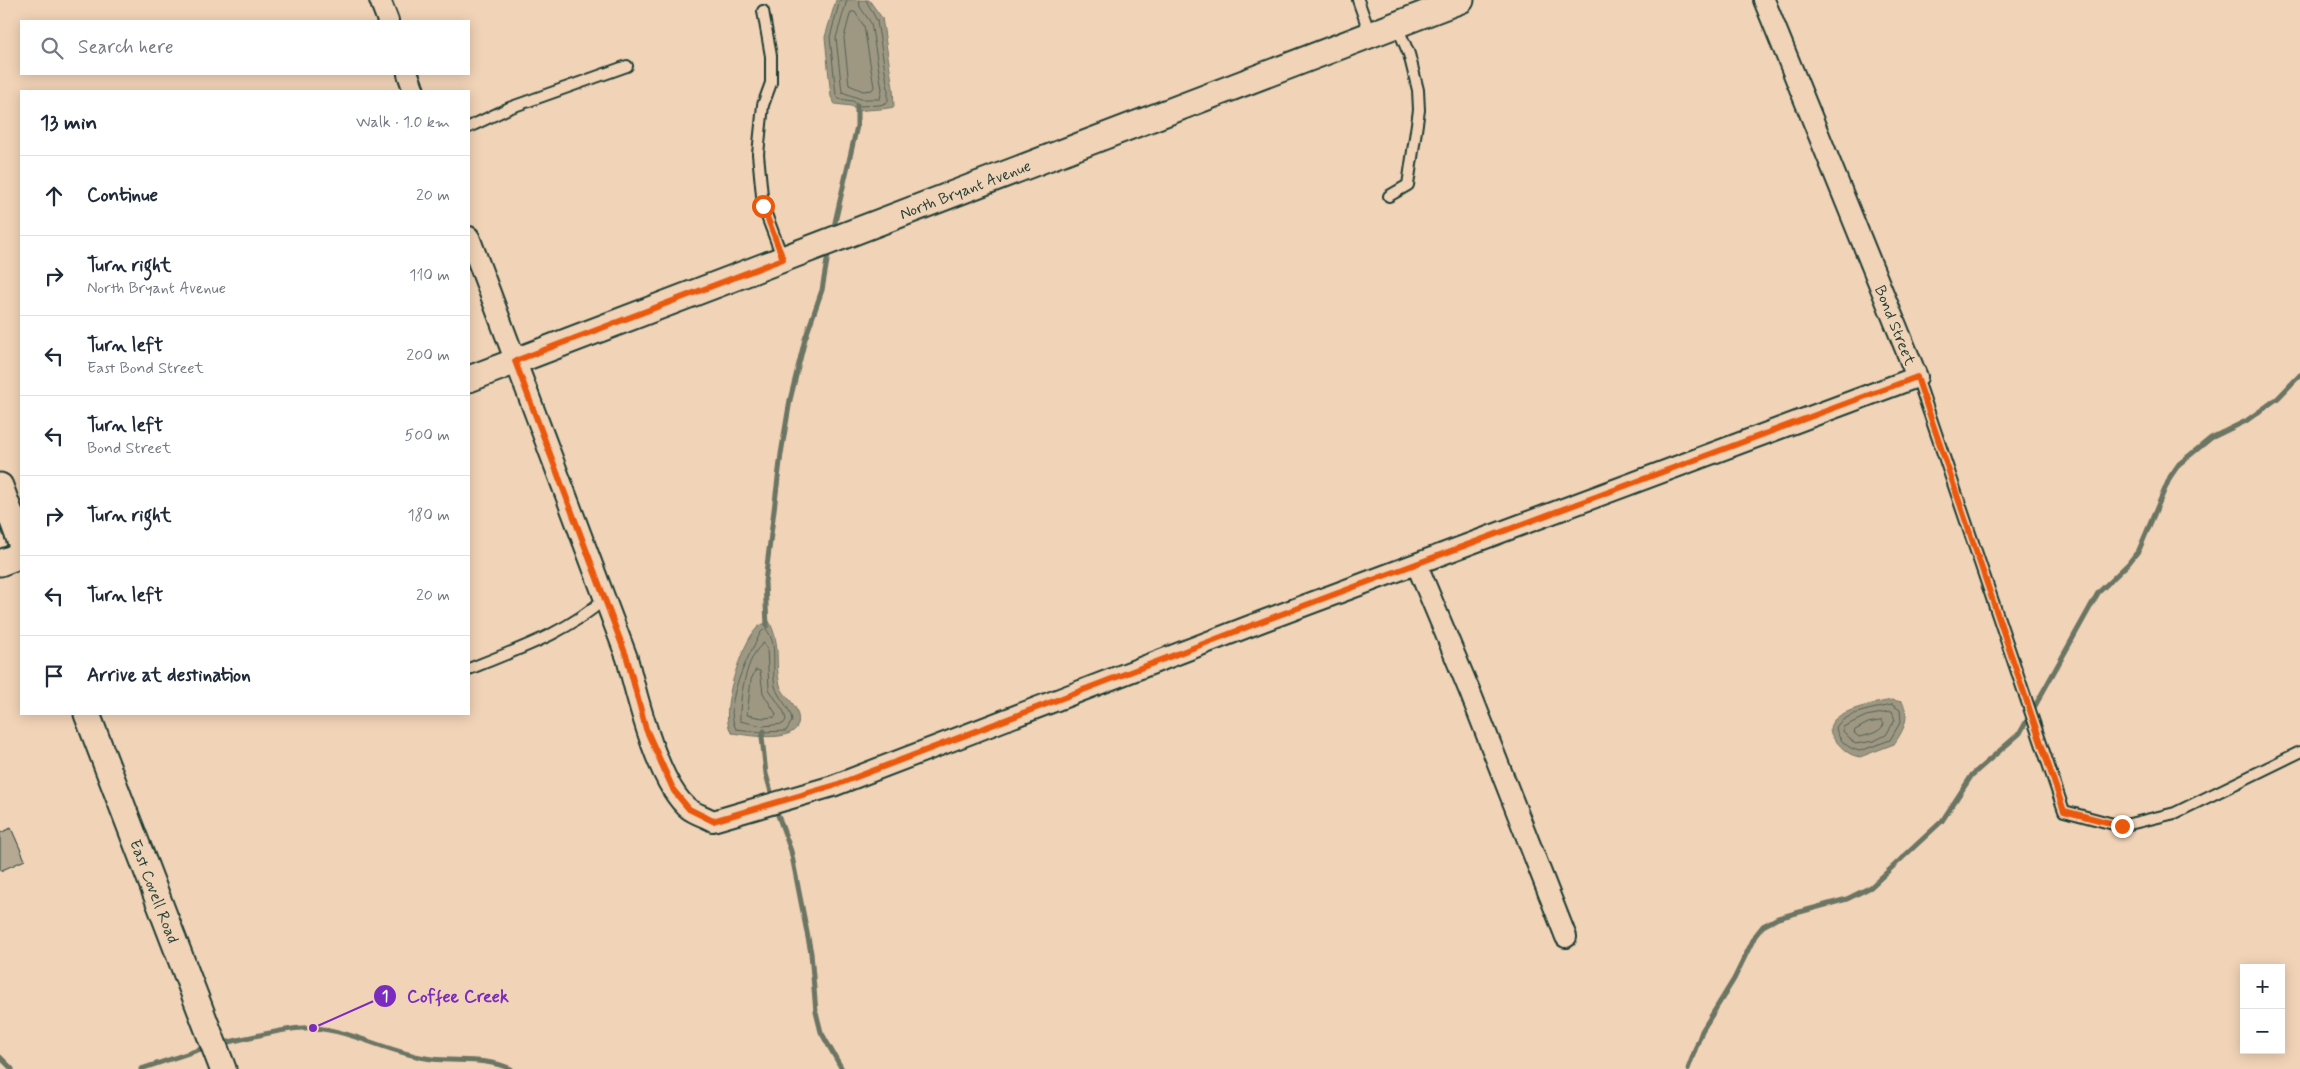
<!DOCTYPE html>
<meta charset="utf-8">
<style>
:root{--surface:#fff;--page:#f6f6f7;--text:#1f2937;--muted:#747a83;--line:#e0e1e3}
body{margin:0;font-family:Mynerve,sans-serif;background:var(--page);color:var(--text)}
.controls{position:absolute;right:15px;bottom:15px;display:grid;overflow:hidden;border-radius:0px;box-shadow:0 2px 12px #0003}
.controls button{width:45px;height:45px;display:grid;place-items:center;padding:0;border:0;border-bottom:1px solid var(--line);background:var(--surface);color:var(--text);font:25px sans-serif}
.stop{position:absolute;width:15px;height:15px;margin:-11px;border:4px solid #ea580c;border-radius:50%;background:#fff}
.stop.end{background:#ea580c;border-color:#fff;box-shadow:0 1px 5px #0008}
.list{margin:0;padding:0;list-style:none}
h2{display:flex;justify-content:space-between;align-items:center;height:65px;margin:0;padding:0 20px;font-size:21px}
h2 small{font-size:16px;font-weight:400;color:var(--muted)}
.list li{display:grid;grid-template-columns:32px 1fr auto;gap:15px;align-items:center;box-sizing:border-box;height:80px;padding:0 20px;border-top:1px solid var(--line)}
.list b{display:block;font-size:19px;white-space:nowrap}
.list p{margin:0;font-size:16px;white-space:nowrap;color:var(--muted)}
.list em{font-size:16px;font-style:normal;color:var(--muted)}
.icon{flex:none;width:28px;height:28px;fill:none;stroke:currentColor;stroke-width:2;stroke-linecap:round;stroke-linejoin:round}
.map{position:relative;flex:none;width:2300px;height:1069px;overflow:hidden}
.search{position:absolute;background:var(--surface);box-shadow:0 2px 12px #0003;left:20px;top:20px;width:450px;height:55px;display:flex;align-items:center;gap:12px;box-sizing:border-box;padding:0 18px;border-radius:0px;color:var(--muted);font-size:19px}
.panel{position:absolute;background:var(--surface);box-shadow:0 2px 12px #0003;left:20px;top:90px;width:450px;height:625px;border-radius:0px}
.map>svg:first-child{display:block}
.water{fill:#9e9883;stroke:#6b7463}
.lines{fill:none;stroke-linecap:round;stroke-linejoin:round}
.shore{stroke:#526154;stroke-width:1}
.stream{stroke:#6b7463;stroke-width:5}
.building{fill:#b6a993;stroke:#1f3d34}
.service-casing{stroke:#1f3d34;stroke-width:14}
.minor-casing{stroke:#1f3d34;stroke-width:24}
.tertiary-casing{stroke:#1f3d34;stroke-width:29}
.service{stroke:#f1d3b7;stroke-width:10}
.minor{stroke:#f1d3b7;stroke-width:20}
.tertiary{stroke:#f1d3b7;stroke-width:25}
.route{stroke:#ea580c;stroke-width:6}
.labels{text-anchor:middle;stroke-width:4;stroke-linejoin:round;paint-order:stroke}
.street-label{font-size:16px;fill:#1f3d34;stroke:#f1d3b7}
.leader{fill:none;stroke:#7b2cbf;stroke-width:2}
.callout-dot{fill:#7b2cbf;stroke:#f1d3b7;stroke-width:2}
.mark-label{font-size:15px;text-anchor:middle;font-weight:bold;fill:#fff}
.callout-label{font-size:18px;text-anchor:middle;font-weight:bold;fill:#7b2cbf;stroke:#f1d3b7;stroke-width:4;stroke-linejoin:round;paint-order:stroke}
</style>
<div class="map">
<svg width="2300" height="1069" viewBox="0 0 2300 1069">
<rect width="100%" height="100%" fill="#f1d3b7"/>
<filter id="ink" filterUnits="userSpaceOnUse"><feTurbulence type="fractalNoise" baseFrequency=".02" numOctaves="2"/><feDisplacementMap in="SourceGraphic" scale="10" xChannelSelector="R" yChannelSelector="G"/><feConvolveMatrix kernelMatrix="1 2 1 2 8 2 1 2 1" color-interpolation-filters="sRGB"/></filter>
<g filter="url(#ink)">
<path class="water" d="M836,0H869L882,18L893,88L894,107C881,110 870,109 857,111L851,106L835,104L831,97L825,37Z
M769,621C782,647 774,660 780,685C782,693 791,700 795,707C814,747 752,736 732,733C717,716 742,641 758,627C761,625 765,623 769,621Z
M1892,700L1902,702C1911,717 1903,731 1894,744L1860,757C1848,755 1843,749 1835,740C1812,713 1877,703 1892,700Z"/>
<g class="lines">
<path class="shore" d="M840,0L830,37L836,95L839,99L853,101L859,106L880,105L888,102V89L877,21L866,0
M847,0L836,38L842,92L861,99H880L882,89L871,23L860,7L859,0
M851,12H855L864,26L874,87L872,90L863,91L849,85L844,38Z
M766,629C779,644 771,668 775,686C778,699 791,707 792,721L786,731L762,732L736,729C722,703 749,655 761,632Z
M764,643L767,648L769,689L784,712L786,720L783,724L763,726L740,721C739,701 746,654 764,643Z
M756,670L760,671L763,693L776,714L775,717L763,718L747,715L751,680Z
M1892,705L1900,710L1901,721L1890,740L1860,751C1848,749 1838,740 1836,728C1842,713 1877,708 1892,705Z
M1892,712L1895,720L1886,735L1874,741L1855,744L1843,731V727L1866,716Z
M1882,721L1884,724C1880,733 1868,735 1859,737L1854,733L1855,730L1868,723Z"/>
<path class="stream" d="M833,231L857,126V105
M767,626L765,582L781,454L790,400L805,339L822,290L829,249
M764,731L762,737L766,774L773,799
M775,807L791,851L811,953L816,1012L821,1032L842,1069
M220,1044C244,1039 291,1026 314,1028C354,1031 392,1054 432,1059C458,1062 486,1057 511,1069
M0,1057L12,1069
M141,1069L207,1047
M1688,1069L1702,1031L1734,979L1755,936L1763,926L1778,918L1847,899L1871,887L1942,821L1972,775L2020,733L2098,593L2128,564L2139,550L2170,477L2179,464L2211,438L2246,421L2278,398L2300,375"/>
</g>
<path class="building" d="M11,828L25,860L0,871V833Z"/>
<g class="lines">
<g class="service-casing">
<path id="service" d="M1358,0L1370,34
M763,11L771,56V83L763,105L758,154L763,206L783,259
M469,127L509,108L627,66
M1389,196L1408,185L1419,110L1418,90L1409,54L1397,26
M1917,377L2064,811L2121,826L2175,813L2300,752
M469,669C515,650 568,633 605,598"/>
</g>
<g class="minor-casing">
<path id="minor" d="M380,0L388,21
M408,74L414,91
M469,237L627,658C637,697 658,785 689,809C696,814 706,817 713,821L833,786L1263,621L1917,377L1764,0
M1417,565L1470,692L1566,937"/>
</g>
<g class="tertiary-casing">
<path id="tertiary" d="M469,379L1461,0
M0,486L21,543
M0,563L21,555
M87,714L223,1069"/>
</g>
<use href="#service" class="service"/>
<use href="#minor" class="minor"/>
<use href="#tertiary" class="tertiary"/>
</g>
</g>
<g class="lines" filter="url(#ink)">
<path class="route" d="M763,206L783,259L515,361L627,658L646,729L674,791L689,809L713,821L833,786L1263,621L1917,377L2064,811L2122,826"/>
</g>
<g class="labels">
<g class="street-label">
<text transform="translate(965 189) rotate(-21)" y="6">North Bryant Avenue</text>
<text transform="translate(1896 325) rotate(68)" y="6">Bond Street</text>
<text transform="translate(155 891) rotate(69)" y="6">East Covell Road</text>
</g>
</g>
<path class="leader" d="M313 1028L385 996"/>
<g class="callout-dot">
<circle cx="313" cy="1028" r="5"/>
<circle cx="385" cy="996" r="12"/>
</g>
<g class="mark-label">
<text x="385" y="1001">1</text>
</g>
<g class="callout-label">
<text x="458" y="1002">Coffee Creek</text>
</g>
</svg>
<div class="controls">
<button>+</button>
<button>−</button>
</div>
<div class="stop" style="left:763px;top:206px"></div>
<div class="stop end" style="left:2122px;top:826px"></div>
<div class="search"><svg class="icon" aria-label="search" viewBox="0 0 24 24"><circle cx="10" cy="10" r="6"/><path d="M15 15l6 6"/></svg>Search here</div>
<section class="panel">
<h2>13 min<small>Walk · 1.0 km</small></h2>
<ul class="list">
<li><svg class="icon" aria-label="ahead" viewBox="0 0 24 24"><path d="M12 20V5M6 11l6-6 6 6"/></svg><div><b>Continue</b></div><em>20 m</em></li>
<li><svg class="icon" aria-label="right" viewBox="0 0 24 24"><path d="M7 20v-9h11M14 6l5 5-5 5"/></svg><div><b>Turn right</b><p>North Bryant Avenue</p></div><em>110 m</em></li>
<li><svg class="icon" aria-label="left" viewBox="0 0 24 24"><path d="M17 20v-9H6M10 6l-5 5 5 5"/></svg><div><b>Turn left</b><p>East Bond Street</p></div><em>200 m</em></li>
<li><svg class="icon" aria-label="left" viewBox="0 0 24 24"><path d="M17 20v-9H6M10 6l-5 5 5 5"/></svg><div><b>Turn left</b><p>Bond Street</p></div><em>500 m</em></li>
<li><svg class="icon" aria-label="right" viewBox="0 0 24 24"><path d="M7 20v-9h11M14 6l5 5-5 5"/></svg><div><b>Turn right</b></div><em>180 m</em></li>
<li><svg class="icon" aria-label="left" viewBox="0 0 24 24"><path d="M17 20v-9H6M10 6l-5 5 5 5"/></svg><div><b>Turn left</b></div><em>20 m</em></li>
<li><svg class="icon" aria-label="arrive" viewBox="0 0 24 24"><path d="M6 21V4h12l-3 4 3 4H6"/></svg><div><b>Arrive at destination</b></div></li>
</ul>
</section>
</div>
